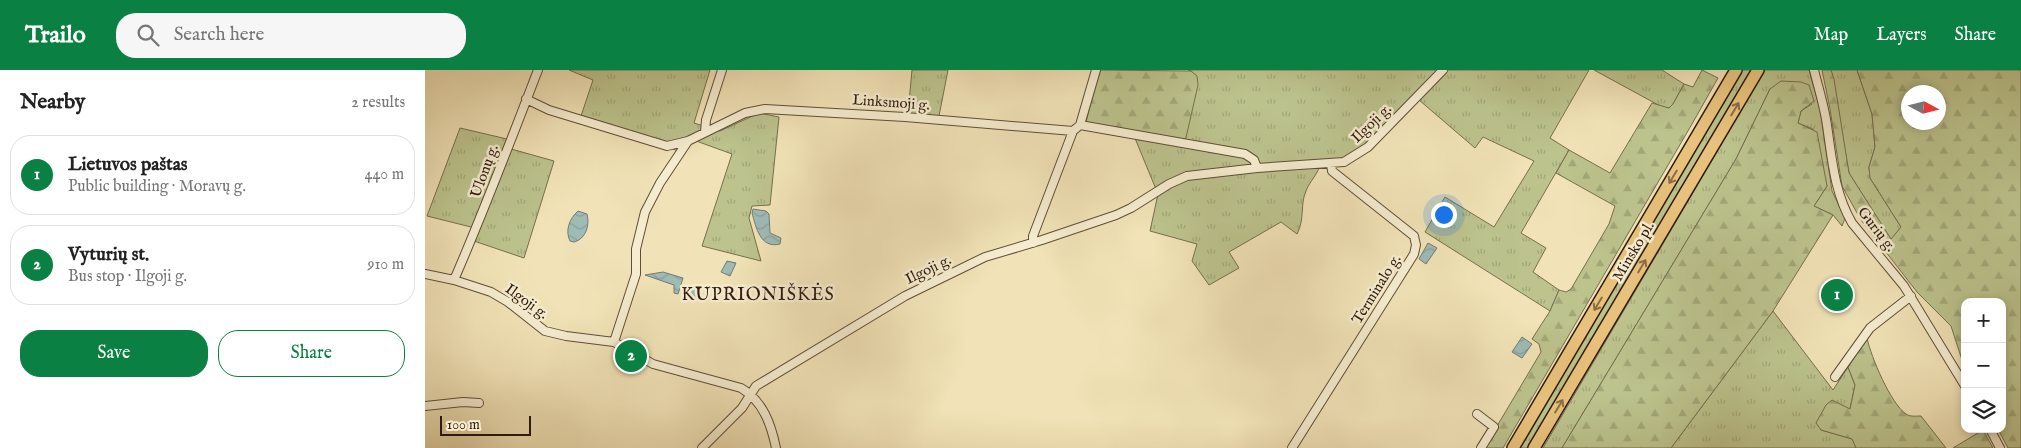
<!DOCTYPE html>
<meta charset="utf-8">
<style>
:root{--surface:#fff;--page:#f6f6f6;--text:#222;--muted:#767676;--line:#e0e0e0;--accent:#0b8043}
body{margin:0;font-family:"IM FELL English",serif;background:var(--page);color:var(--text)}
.controls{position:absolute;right:15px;bottom:15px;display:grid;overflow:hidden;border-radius:10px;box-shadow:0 2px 8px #0003}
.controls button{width:45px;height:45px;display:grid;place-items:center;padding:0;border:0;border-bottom:1px solid var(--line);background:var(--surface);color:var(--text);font:25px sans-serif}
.compass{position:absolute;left:1476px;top:15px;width:45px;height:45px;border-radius:50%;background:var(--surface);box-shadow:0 2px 8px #0003;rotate:97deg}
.scale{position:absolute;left:15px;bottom:12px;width:91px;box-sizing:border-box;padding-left:5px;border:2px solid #311b0e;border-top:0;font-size:14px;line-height:18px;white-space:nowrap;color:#311b0e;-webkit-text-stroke:4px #f6edd0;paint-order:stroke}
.you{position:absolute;left:1018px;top:144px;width:18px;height:18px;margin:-12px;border:4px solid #fff;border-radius:50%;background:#1a73e8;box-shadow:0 0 0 8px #1a73e833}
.badge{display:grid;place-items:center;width:32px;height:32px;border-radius:50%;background:var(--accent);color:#fff;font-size:16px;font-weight:700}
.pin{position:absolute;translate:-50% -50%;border:2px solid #fff;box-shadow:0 1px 5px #0006}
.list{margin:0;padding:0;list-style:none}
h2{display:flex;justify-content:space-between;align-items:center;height:65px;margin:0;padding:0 20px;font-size:21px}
h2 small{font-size:16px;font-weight:400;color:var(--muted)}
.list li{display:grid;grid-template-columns:32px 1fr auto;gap:15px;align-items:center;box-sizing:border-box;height:80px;margin:0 10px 10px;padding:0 10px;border:1px solid var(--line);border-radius:20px}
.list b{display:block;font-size:19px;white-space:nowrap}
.list p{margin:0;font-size:16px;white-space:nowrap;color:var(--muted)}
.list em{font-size:16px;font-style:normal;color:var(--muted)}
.actions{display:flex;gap:10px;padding:15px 20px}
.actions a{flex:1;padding:11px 0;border:1px solid var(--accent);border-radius:20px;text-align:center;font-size:18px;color:var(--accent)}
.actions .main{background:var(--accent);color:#fff}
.icon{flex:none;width:28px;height:28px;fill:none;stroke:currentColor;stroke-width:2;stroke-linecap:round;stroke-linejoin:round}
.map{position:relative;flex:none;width:1596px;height:378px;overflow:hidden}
header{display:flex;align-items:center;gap:30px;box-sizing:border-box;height:70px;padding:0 25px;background:var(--accent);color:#fff}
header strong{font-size:24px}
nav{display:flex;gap:28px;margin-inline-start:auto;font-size:18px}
.search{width:350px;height:45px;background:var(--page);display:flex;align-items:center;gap:12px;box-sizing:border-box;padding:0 18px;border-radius:20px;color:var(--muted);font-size:19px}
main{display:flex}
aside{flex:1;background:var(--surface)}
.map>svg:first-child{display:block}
.grass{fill:url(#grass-tufts);stroke:#766f4e}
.forest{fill:url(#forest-firs);stroke:#766f4e;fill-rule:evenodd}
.water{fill:url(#water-waves);stroke:#727c73}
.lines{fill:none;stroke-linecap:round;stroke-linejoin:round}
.minor-casing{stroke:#614d38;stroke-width:10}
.highway-casing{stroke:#311b0e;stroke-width:14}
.minor{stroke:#f6edd0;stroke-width:8}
.highway{stroke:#e8c27c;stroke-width:11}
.oneway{stroke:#8c6e45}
.labels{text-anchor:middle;stroke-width:5;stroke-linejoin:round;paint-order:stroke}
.street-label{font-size:15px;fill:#311b0e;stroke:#f6edd0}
.quarter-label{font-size:18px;letter-spacing:1px;fill:#311b0e;stroke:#f6edd0}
</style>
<header>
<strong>Trailo</strong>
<div class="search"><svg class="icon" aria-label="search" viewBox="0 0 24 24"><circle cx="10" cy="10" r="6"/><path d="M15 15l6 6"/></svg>Search here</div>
<nav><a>Map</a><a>Layers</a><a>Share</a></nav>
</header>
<main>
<aside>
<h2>Nearby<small>2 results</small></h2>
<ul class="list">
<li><span class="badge">1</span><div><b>Lietuvos paštas</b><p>Public building · Moravų g.</p></div><em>440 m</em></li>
<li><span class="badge">2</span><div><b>Vyturių st.</b><p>Bus stop · Ilgoji g.</p></div><em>910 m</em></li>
</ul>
<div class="actions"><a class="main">Save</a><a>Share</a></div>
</aside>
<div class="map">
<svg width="1596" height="378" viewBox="0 0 1596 378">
<defs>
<pattern id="grass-tufts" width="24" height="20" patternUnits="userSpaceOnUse" patternTransform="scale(1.25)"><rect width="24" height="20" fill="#bcc38d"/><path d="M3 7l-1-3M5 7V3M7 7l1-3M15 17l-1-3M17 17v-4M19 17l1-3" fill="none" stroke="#a2a778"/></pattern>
<pattern id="forest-firs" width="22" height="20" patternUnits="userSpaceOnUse" patternTransform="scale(1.25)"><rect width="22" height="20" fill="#bcc38d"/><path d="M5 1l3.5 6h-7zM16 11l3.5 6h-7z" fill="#a2a778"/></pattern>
<pattern id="water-waves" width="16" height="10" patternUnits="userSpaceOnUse" patternTransform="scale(1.25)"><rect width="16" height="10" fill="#9ebcb7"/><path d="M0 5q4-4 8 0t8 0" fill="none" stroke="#89a19c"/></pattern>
</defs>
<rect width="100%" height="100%" fill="#f1e3b7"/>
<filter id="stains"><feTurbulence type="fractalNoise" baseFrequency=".004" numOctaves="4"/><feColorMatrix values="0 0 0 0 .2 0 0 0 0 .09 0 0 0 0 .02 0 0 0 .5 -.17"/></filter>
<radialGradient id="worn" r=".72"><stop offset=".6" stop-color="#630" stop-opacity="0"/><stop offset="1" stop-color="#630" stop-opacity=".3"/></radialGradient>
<path class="grass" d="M144,0H285L269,53L295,61L334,43L354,47L345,135L327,136L324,148L336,191L277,176L307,84L263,68L253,81L198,59L156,46L168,10Z
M487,0H523L514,46L483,43Z
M763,0H1014L937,77C923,87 912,91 895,93C894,104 885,110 881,121C875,134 880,149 872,164L856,152L804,182L814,198L784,215L767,191L772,174L725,161L733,124L707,61L766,1Z
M1020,0H1164L1125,68L1144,80L1096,163L1121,178L1108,202L1134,220L1125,241L1000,162L1020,127L1069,157L1109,91L1058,67L1050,78L994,30Z
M1169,0H1237L1259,14L1248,34L1244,38L1237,37Z
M1316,0H1329L1104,378H1093Z
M1340,0H1384L1395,39L1407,121L1420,148L1417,156L1408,145L1389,136L1402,116L1388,59L1373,53L1376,41L1387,34L1345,19L1311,89L1137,378H1118Z
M1406,0H1432L1447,44L1450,77L1444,97L1445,108L1476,157L1466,170L1424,103Z
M35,58L82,69L79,77L129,91L99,188L49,171L54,159L2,146Z
M1348,241L1408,320L1423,297L1430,315L1425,339L1396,360L1428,369L1431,378H1246Z"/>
<path class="forest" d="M674,0L766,1L772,6L773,15L760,72L661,52Z
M1277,0L1293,8L1267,54L1078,378H1059L1116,282L1114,274L1107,269L1125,241L1134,220L1141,222L1146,219L1184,154L1190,136L1131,103L1144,80L1185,103L1227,33L1244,38L1248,34L1259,14L1268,17Z
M1397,0H1406L1409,9L1424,103L1466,169L1476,157L1445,108L1444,97L1450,77L1447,44L1432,0H1596V378H1583L1573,359H1577V232H1540V299L1526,256L1492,222L1436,150L1417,116L1405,39ZM1484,22H1514V52H1484Z
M1356,11L1376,12L1384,15L1389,31L1376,41L1373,53L1392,62L1402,116L1389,136L1408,145L1348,241L1246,378H1137L1311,89L1345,19Z
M1442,268C1446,287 1466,334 1481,344C1485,347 1491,346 1496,346L1521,378H1431L1427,369L1396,360L1391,353L1401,335L1407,330L1425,339L1430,315L1423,297Z
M1558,360L1568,378H1528Z"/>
<path class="water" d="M328,139L341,141L344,144L345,163L356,168L355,174C335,179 331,157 327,143Z
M153,141L162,144C165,155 161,169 149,172L145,171C140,161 144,149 153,141Z
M1003,173L1012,178L1001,194L994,189Z
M302,191L311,193L305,206L296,202Z
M238,202L258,208L253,224L249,223V215L220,205Z
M260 223a6 6 0 1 1 12 0a6 6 0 1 1-12 0Z
M1097,267L1107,274L1097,288L1087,282Z"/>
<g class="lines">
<g class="minor-casing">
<path id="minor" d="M1389,0C1393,16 1398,32 1401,49C1407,86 1408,120 1427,153L1479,216L1540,316
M101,29L124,40L242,76L263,71L320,43L340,39L480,47L648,61L655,55L820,84L829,90L832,98
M655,55L671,0
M280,62L281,50L297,0
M608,173V166L648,61
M0,204L29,210L66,222L83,232L120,261L141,266L189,272L228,294L316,318C338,331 346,354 351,378
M29,210C59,141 86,70 113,0
M189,272L211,204V179L220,142L235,113L263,71
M1410,307L1445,258L1486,226
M0,336L38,332L54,333
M1052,344L1069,357L1056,378
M1565,359L1575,378
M277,378L317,338L331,316L480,226L560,187L617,170L691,145L706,138L744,114L762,106L832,98L919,92L943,77L1018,0
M867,378L989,184L991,175L989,166L907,101L906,94"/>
</g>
<g class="highway-casing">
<path id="highway" d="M1088,378L1311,0
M1109,378L1333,0"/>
</g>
<use href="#minor" class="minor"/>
<use href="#highway" class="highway"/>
</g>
<defs><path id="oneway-shaft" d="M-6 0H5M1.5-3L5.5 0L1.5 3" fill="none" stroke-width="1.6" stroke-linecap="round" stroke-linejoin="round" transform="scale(1.25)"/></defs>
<g class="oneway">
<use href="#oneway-shaft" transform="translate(1310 39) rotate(-59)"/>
<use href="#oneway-shaft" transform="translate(1248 107) rotate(121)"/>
<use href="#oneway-shaft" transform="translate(1217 196) rotate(-59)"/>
<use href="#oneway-shaft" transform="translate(1173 234) rotate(121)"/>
<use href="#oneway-shaft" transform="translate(1134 336) rotate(-59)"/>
</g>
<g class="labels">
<g class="street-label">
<text transform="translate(466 32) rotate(4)" y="5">Linksmoji g.</text>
<text transform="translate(946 53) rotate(-44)" y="5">Ilgoji g.</text>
<text transform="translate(59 101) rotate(-70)" y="5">Ulonų g.</text>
<text transform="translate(1452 159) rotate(52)" y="5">Gurių g.</text>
<text transform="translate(1208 181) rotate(-59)" y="5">Minsko pl.</text>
<text transform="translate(503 199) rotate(-26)" y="5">Ilgoji g.</text>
<text transform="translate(951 219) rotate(-58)" y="5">Terminalo g.</text>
<text transform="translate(102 231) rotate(36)" y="5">Ilgoji g.</text>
</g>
<g class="quarter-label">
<text x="333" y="230">KUPRIONIŠKĖS</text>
</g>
</g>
<rect width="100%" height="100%" filter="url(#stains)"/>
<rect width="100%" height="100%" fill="url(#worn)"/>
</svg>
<div class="controls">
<button>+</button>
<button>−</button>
<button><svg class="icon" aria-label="layers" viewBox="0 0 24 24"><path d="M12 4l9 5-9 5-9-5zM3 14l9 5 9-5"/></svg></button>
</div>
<svg class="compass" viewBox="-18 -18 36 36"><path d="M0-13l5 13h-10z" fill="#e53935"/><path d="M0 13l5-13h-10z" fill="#767676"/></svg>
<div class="scale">100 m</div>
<div class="you"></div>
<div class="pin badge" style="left:1412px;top:225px">1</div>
<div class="pin badge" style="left:206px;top:286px">2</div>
</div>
</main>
